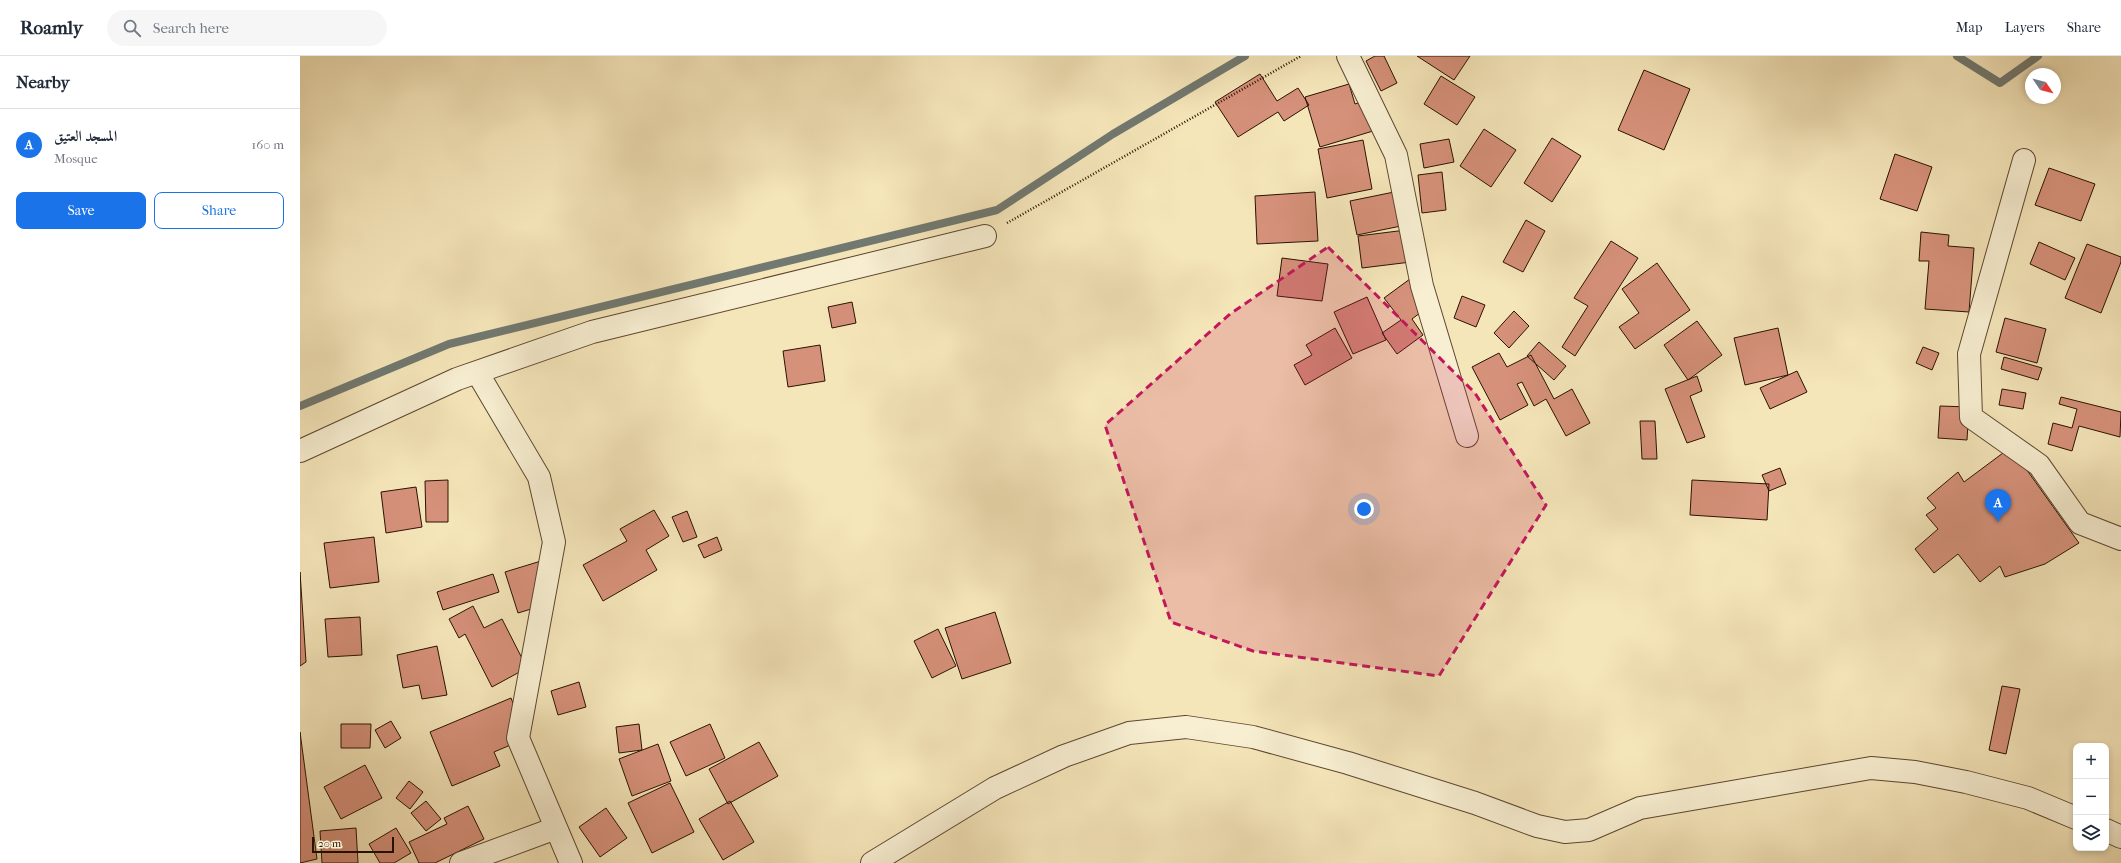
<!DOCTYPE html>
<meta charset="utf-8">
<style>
:root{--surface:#fff;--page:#f6f6f7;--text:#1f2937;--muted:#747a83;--line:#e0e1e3;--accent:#1a73e8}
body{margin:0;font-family:"IM FELL French Canon",Amiri,serif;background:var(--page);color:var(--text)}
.controls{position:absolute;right:12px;bottom:12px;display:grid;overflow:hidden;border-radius:8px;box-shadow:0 2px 6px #0003}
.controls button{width:36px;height:36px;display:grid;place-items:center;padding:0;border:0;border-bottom:1px solid var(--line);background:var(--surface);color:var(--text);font:20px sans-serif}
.compass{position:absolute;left:1725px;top:12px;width:36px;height:36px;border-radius:50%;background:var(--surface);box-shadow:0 2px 6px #0003;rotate:125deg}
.scale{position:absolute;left:12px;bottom:10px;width:82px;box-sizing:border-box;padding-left:4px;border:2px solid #2a1201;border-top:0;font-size:11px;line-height:14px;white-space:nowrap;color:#2a1201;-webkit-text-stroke:3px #f8efd2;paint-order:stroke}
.you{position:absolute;left:1064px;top:453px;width:14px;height:14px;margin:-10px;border:3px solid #fff;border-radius:50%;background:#1a73e8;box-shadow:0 0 0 6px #1a73e833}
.badge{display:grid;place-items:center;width:26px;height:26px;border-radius:50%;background:var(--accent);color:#fff;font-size:13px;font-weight:700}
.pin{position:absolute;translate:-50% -33px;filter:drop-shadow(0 1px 2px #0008)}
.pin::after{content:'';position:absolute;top:21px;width:14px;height:12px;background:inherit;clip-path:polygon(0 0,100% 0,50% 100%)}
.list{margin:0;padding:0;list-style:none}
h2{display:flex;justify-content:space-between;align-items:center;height:52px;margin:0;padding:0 16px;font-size:17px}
h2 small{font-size:13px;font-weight:400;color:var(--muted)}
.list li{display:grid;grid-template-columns:26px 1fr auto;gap:12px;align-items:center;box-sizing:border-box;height:72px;padding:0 16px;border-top:1px solid var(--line)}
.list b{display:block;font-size:15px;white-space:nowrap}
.list p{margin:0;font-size:13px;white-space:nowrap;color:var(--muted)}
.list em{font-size:13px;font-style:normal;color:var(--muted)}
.actions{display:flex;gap:8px;padding:12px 16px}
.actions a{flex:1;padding:9px 0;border:1px solid var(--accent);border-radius:8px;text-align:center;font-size:14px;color:var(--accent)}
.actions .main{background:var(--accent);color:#fff}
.icon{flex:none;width:22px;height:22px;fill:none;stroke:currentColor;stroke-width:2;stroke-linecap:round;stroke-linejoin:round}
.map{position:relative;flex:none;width:1821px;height:807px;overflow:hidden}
header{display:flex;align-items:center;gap:24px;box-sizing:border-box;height:56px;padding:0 20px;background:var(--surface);border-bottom:1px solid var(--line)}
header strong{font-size:19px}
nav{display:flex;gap:22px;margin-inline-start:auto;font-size:14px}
.search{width:280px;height:36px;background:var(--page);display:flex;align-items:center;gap:10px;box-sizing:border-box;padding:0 14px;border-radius:22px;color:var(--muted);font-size:15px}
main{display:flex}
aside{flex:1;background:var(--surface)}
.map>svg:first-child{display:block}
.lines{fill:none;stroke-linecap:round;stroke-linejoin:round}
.stream{stroke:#717971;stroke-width:8}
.building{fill:#d6917a;stroke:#2a1201}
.minor-casing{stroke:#5d472f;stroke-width:24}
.tertiary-casing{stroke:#5d472f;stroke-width:24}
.path{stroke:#2a1201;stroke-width:2.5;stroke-dasharray:1 2;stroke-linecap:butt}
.minor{stroke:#f8efd2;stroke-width:22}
.tertiary{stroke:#f8efd2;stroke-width:22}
.marked{fill:#c2185b;fill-opacity:0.2;stroke:#c2185b;stroke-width:3;stroke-dasharray:8 5;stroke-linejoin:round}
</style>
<header>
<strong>Roamly</strong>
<div class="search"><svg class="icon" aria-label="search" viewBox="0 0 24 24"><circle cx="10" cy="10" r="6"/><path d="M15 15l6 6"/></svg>Search here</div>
<nav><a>Map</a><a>Layers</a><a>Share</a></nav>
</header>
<main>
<aside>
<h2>Nearby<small></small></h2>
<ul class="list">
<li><span class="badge">A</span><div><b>المسجد العتيق</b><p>Mosque</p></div><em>160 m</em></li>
</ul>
<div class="actions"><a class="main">Save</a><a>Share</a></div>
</aside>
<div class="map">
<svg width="1821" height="807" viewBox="0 0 1821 807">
<rect width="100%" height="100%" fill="#f5e6ba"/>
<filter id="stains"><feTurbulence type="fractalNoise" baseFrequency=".005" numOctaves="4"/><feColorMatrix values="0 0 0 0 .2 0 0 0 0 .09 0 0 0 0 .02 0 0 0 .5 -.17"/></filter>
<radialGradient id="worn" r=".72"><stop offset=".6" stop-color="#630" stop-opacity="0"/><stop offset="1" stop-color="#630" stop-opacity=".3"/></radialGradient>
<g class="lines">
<path class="stream" d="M1657,0L1700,27L1738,0
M0,350L149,288L697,154L813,78L945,0"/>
</g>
<path class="building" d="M1075,0H1084L1097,27L1081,35L1066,5Z
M1117,0H1170L1154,24Z
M1344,14L1390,33L1364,94L1318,74Z
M960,18L977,45L998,32L1009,49L984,65L978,56L938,81L915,46Z
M1141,20L1175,41L1157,69L1124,48Z
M1049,28L1055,48L1064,45L1073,75L1020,91L1005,41Z
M1184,73L1216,94L1191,131L1160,110Z
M1252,82L1281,100L1252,146L1224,127Z
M1149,83L1154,106L1124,112L1120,88Z
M1063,84L1072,133L1027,142L1018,93Z
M1595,98L1632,111L1617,155L1580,143Z
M1749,112L1795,128L1781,165L1735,149Z
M1142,116L1146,154L1122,157L1118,119Z
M1015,136L1018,185L957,188L955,140Z
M1094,136L1101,170L1057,179L1050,145Z
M1226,164L1245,175L1223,216L1203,206Z
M1114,173L1119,205L1062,212L1058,180Z
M1621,176L1649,179L1648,190L1674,192L1669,256L1625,253L1629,205H1619Z
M1311,185L1338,202L1275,300L1262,291L1288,250L1274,242Z
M1739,186L1775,202L1765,224L1730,208Z
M1787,188L1821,201V206L1801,257L1765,242Z
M982,202L1028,208L1022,245L977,240Z
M1357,207L1390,254L1335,293L1319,271L1339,257L1322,233Z
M1114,220L1133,247L1112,263L1123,279L1097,298L1082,277L1101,264L1084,242Z
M1162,240L1185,249L1176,271L1154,262Z
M1067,241L1086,284L1053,298L1034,256Z
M552,246L556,267L532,272L528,251Z
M1214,255L1229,270L1209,292L1194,277Z
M1705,262L1746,273L1737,307L1696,296Z
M1397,265L1422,299L1388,324L1364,289Z
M1035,272L1052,302L1005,329L994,309L1012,299L1006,289Z
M1478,272L1488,319L1445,329L1434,282Z
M1239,286L1266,310L1254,324L1227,300Z
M520,289L525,325L488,331L483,295Z
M1623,291L1639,297L1632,314L1616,307Z
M1199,297L1207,311L1231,299L1254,343L1272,333L1290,367L1266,380L1246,343L1234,350L1222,326L1217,328L1228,349L1200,364L1172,311Z
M1704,301L1742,312L1738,324L1701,313Z
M1497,315L1507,336L1470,353L1460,332Z
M1397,320L1402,335L1390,340L1405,381L1387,387L1365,333Z
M1702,333L1726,337L1723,353L1699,349Z
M1761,341L1821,356L1820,381L1779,370L1772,395L1748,388L1753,367L1772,372L1777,353L1759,348Z
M1640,350L1669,351L1667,384L1638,382Z
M1340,365H1355L1357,403H1342Z
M1714,396L1779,487L1745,508L1705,521L1700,510L1680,526L1658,498L1634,517L1615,493L1638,473L1626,459L1636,452L1627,442L1658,416L1664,426L1703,397Z
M1480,412L1486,428L1469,435L1462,419Z
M148,424V466H126L125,425Z
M1392,424L1469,428L1467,464L1390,459Z
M116,431L122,471L86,477L81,436Z
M354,454L369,480L346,494L357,514L303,545L283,509L327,485L320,473Z
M387,455L397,481L383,486L372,461Z
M74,481L79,526L30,532L24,487Z
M417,481L422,494L404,502L398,489Z
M241,505L254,546L218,557L205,516Z
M0,516L6,606L0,610Z
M193,518L199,536L143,554L137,536Z
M173,550L184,572L202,563L227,612L192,631L165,578L159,582L149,563Z
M695,556L711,607L662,623L645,572Z
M60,561L62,599L28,601L25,563Z
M638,573L656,610L632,622L614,585Z
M137,590L147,639L122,643L119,629L103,632L97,599Z
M279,626L286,651L258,659L251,635Z
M1702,630L1720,633L1706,698L1689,694Z
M211,642L227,682L194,696L200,710L152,730L130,676Z
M91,665L101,682L85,692L75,674Z
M41,668H71L70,692H41Z
M339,668L342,694L319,697L316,671Z
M410,668L425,702L386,720L370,686Z
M0,676L17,803L0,807Z
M459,686L478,720L428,748L409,713Z
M358,688L371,725L332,740L319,703Z
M65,709L82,742L41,763L24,731Z
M109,725L123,736L110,753L96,742Z
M370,727L394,776L352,797L328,747Z
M126,745L141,763L126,775L111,757Z
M430,745L454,786L423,804L399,763Z
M168,750L184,783L135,807H119L109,786L147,768L144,762Z
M306,752L327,782L300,801L279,771Z
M56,772L58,807H22L20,775Z
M96,772L111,797L94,807H80L69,788Z"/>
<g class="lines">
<g class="minor-casing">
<path id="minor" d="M1048,0L1096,99L1122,230L1167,380
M1724,104L1669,298L1671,361L1739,409L1780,467L1821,483
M177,316L239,421L254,486L218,682L271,807
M0,395L157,323L292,276L685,180
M161,807L256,772"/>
</g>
<g class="tertiary-casing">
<path id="tertiary" d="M1806,774L1821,781
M572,807L695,732L764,700L829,677L886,671L953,681L1048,707L1175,747L1237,770L1265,776L1289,774L1340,752L1571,712L1615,716L1666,726L1728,742L1776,762"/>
</g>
<path class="path" d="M707,167L1001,0"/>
<use href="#minor" class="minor"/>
<use href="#tertiary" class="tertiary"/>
</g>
<path class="marked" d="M1028,191L1175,337L1246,449L1139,620L953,595L871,566L805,369L930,258Z"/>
<rect width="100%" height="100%" filter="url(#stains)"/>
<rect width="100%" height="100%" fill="url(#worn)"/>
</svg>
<div class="controls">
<button>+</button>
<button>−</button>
<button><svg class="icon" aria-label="layers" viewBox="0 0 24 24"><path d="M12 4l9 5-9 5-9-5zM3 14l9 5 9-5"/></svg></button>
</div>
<svg class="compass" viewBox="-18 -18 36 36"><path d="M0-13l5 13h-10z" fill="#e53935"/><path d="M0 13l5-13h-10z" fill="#747a83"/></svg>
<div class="scale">20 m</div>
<div class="you"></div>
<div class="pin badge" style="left:1698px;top:466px">A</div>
</div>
</main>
